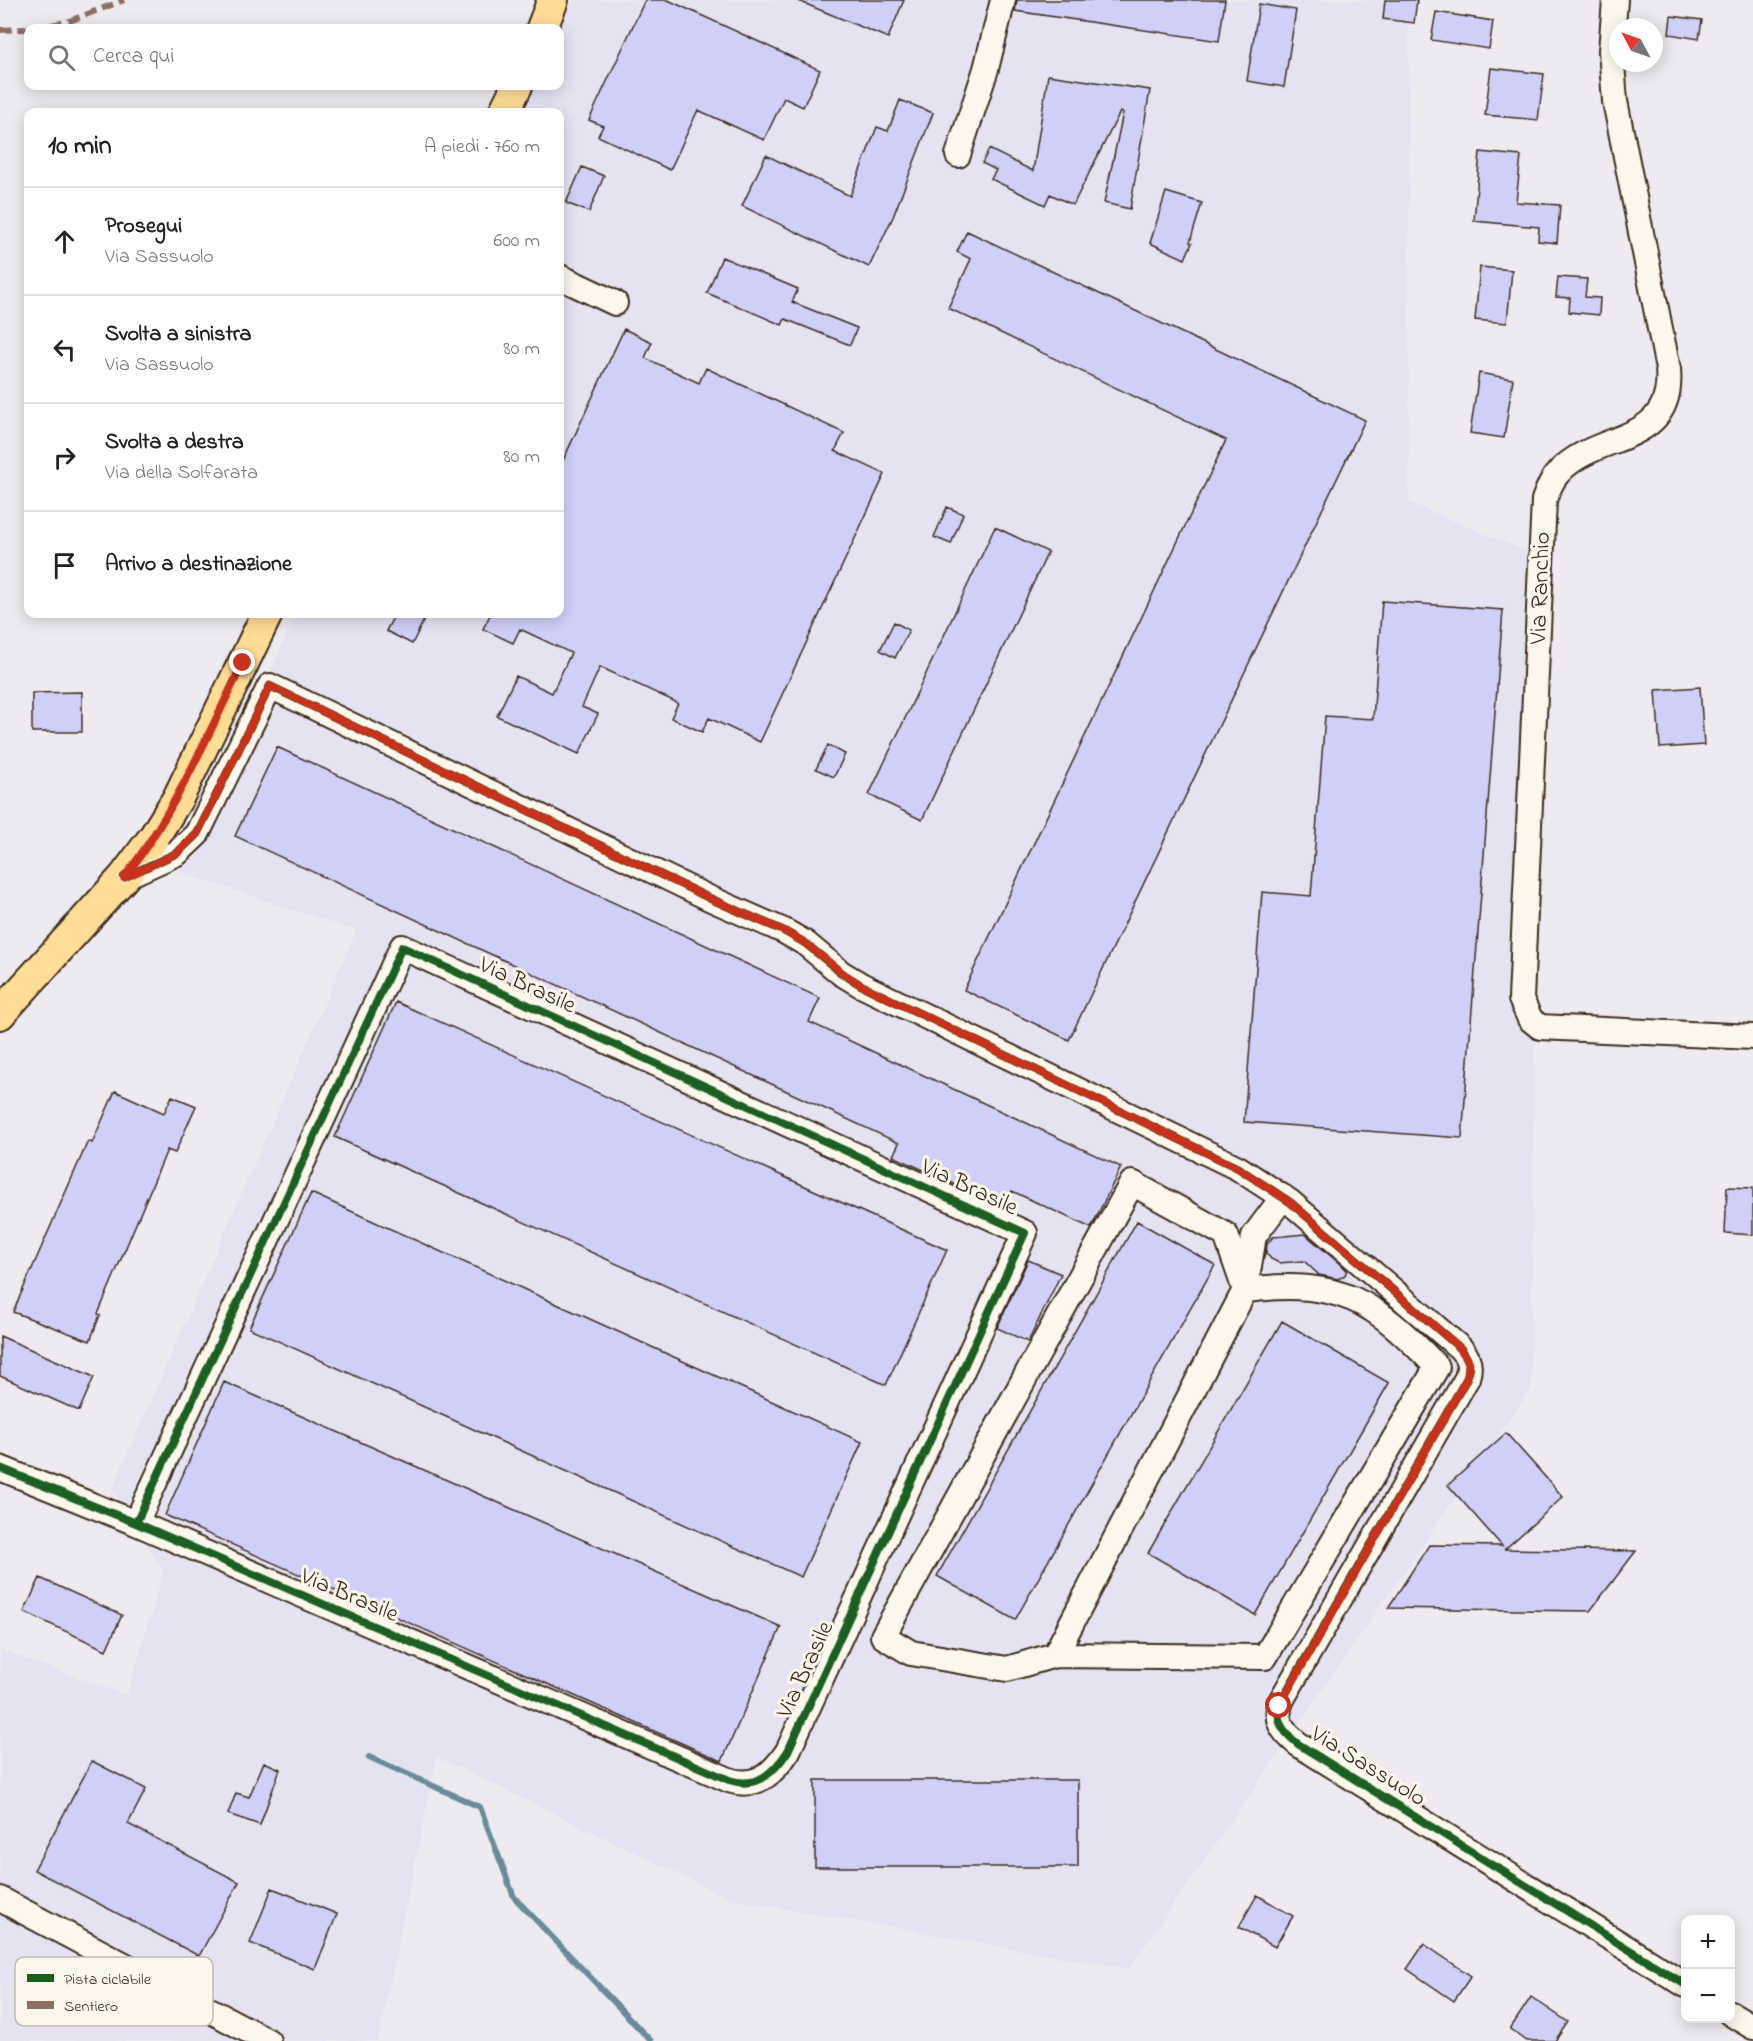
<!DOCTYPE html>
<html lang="it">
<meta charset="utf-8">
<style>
:root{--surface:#fff;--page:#f6f6f6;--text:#222;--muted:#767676;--line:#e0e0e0}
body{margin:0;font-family:"Indie Flower",sans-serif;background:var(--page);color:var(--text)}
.controls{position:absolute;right:18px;bottom:18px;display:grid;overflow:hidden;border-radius:12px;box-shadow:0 3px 15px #0003}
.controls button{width:54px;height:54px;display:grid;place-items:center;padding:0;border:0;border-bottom:2px solid var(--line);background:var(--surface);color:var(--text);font:30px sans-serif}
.compass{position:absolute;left:1609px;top:18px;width:54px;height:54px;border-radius:50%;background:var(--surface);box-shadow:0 3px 15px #0003;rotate:311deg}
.stop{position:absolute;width:18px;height:18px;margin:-14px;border:4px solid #c8321e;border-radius:50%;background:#fff}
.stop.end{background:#c8321e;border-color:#fff;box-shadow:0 2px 6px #0008}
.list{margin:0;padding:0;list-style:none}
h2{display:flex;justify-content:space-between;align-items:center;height:78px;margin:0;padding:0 24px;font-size:26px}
h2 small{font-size:20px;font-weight:400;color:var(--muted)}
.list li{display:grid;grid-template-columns:39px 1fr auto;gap:18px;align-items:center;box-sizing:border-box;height:108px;padding:0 24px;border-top:2px solid var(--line)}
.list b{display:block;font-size:22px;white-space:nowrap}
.list p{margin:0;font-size:20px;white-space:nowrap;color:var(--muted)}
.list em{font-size:20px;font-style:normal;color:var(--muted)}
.icon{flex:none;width:33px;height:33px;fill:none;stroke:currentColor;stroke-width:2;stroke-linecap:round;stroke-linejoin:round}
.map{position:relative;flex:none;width:1753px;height:2041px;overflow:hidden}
.search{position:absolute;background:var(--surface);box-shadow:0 3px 15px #0003;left:24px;top:24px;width:540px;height:66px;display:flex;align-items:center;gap:15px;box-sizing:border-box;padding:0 21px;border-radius:12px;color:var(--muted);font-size:22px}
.panel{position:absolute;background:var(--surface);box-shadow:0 3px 15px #0003;left:24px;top:108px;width:540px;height:510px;border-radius:12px}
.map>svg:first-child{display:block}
.built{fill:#e5e3f2}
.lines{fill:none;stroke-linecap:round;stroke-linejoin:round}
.stream{stroke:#6a8b99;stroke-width:6}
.building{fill:#d0cff8;stroke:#3b2a1e;stroke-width:1.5}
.minor-casing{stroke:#3b2a1e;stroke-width:28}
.major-casing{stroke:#3b2a1e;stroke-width:34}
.minor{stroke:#fbf7ec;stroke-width:24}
.major{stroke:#ffdd96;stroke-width:30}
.quiet{stroke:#8d6e63;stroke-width:6;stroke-dasharray:12 6;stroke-linecap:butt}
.cycleway-casing{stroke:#fbf7ec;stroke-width:11}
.cycleway{stroke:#1b5e20;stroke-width:8}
.route{stroke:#c8321e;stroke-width:8}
.labels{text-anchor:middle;stroke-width:6;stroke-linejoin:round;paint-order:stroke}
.street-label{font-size:24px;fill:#3b2a1e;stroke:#fbf7ec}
.key{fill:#fbf7ec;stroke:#c1baae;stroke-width:1.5}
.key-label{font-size:16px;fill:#3b2a1e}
</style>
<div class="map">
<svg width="1753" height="2041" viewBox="0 0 1753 2041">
<rect width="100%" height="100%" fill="#eeebf0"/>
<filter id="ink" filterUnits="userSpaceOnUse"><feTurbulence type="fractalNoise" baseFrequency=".0167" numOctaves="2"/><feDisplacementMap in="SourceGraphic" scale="12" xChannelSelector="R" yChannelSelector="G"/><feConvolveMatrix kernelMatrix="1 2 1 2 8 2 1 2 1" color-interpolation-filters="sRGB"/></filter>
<g filter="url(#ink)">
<path class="built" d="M573,0H1409V502L1540,557L1531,1389L1129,1969L730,1899L437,1757L378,2041H0V1649L127,1695L163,1572L112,1489L356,931L179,872L296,614H560V112H522L534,86H560V29Z"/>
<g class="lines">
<path class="stream" d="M369,1757L480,1807L514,1897L651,2041"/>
</g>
<path class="building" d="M645,0H668L820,70L803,107L784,98L764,140L698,110L670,170L598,136L603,126L589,120Z
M796,0H904L888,38Z
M1017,0H1225L1219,41L1015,11Z
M1385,0H1417L1414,23L1383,19Z
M1259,4L1296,10L1284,87L1247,81Z
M1436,12L1493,21L1489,49L1431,40Z
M1671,16L1702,20L1699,39L1669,34Z
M1491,68L1544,74L1538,120L1485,115Z
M1048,75L1150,90L1130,209L1104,203L1123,113L1120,112L1073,205L1050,194L1045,205L991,179L996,170L982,163L989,149L1033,171Z
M900,100L933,113L893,217L869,267L742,206L766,155L850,196L877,127L888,131Z
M1480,152L1521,156L1516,202L1560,205L1557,243L1538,241L1539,227L1474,221Z
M582,167L604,176L589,212L566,203Z
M1166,192L1202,203L1190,242L1192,243L1185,259L1150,243Z
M967,231L1365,420L1069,1040L964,990L1226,440L948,308L971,259L957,252Z
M722,257L798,289L792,302L857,328L850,345L785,319L782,325L707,293Z
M1480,267L1512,270L1507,323L1475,320Z
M1558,277L1587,279L1585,297L1600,298L1599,315L1569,312L1570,298L1556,297Z
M624,329L652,342L645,358L699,383L706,368L844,433L835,451L885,474L760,742L709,718L702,732L671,718L678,703L600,667L582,707L598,714L579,754L497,716L516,676L552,693L571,653L520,629L513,643L483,629L490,615L487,614H560V467Z
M1479,373L1513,379L1504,438L1470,433Z
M947,507L963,514L951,544L934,537Z
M995,527L1048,552L922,820L869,795Z
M1382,601L1503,610L1462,1138L1244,1122L1262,892L1311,896L1325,716L1373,719Z
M395,614H427L412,644L386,631Z
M894,622L909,630L895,658L880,650Z
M1700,687L1704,745L1660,748L1656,690Z
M82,692V732H32V693Z
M828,745L845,754L834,777L816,769Z
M277,747L820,998L809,1022L1121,1167L1091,1228L1012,1191L1004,1207L893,1156L899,1143L235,836Z
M396,1002L947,1250L886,1385L335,1137Z
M115,1091L164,1113L172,1096L196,1106L175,1153L167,1150L98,1314L100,1315L90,1341L13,1312L88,1141L92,1143Z
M1727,1187L1753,1188V1235L1725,1233Z
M311,1193L862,1442L801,1577L249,1328Z
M1137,1221L1215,1265L1015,1620L937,1576Z
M1305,1234L1347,1270L1345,1275L1338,1279L1319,1275L1304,1261L1279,1263L1271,1259L1266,1253L1267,1244L1273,1237Z
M1028,1260L1061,1274L1028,1342L997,1328Z
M1282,1321L1389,1383L1255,1615L1148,1553Z
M0,1336L94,1377L79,1411L0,1376Z
M224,1382L781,1627L722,1761L165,1515Z
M1506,1433L1563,1497L1505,1549L1636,1551L1590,1611L1388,1608L1429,1545L1502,1546L1448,1485Z
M40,1578L122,1615L106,1650L24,1612Z
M92,1761L146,1789L128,1824L239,1882L199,1956L34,1870Z
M264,1762L280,1769L260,1825L228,1814L236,1793L249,1797Z
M815,1780H1078V1867H815Z
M272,1888L337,1914L315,1969L250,1943Z
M1257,1895L1293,1916L1275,1947L1239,1927Z
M1424,1944L1471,1976L1454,2001L1407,1969Z
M1531,1997L1568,2022L1555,2041H1527L1510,2029Z"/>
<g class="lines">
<g class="minor-casing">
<path id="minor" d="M1615,0L1611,51L1615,101L1668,369C1675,447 1598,430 1559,472C1551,480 1548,490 1544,500L1521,999L1530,1019L1540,1027L1753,1037
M958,155L986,69L1003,0
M560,277L615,303
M124,877L177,853L197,834L270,686L709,898L784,931L805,943L841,973L861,985L1238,1168L1290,1202L1460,1348C1469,1357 1471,1366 1467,1378L1282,1699C1273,1719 1282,1731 1298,1744L1686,1985
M0,1468L136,1523L729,1780C756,1789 773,1774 788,1751L1025,1233L402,947L136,1523
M1055,1655L1245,1290C1341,1278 1374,1301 1437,1367L1265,1657L1055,1655L1007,1669L911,1653L883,1636L1132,1183L1226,1235L1245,1290L1254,1236L1283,1197
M0,1899L268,2041
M1730,2013L1753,2027"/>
</g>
<g class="major-casing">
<path id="major" d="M542,28L553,0
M504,112L517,86
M0,1014L124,877L154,837L178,798L267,614"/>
</g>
<use href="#minor" class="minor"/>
<use href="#major" class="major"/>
<path class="quiet" d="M33,28L67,22L124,0
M0,30L28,29"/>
<g class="cycleway-casing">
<path id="cycleway" d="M124,877L177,853L197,834L270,686L709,898L784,931L805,943L841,973L861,985L1238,1168L1290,1202L1460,1348C1469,1357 1471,1366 1467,1378L1282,1699C1273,1719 1282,1731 1298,1744L1686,1985
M0,1468L136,1523L729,1780C756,1789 773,1774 788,1751L1025,1233L402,947L136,1523"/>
</g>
<use href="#cycleway" class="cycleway"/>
</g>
</g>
<g class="lines" filter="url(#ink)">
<path class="route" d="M243,663C207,737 175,812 124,878L177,853L197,834L270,686L709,898L784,931L805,943L841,972L861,985L1238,1168L1290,1202L1460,1348L1469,1362L1467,1378L1279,1706"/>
</g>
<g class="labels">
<g class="street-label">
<text transform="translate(1539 588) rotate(-88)" y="8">Via Ranchio</text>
<text transform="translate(528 984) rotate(25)" y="8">Via Brasile</text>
<text transform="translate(970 1186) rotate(25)" y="8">Via Brasile</text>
<text transform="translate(350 1594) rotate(23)" y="8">Via Brasile</text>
<text transform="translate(804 1669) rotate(-65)" y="8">Via Brasile</text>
<text transform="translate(1369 1765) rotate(32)" y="8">Via Sassuolo</text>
</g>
</g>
<rect x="15" y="1957" width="198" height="69" rx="9" class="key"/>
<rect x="27" y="1974" width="27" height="8" fill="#1b5e20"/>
<rect x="27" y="2001" width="27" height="8" fill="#8d6e63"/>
<g class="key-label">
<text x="64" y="1984">Pista ciclabile</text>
<text x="64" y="2011">Sentiero</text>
</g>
</svg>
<div class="controls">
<button>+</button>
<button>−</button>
</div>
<svg class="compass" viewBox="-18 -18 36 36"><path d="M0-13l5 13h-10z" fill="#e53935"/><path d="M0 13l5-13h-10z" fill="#767676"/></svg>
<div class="stop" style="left:1279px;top:1706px"></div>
<div class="stop end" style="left:243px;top:663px"></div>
<div class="search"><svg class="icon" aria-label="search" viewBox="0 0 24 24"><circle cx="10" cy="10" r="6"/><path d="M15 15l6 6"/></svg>Cerca qui</div>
<section class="panel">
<h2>10 min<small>A piedi · 760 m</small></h2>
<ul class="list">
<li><svg class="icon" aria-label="ahead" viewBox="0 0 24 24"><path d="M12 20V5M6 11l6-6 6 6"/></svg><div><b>Prosegui</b><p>Via Sassuolo</p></div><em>600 m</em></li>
<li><svg class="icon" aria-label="left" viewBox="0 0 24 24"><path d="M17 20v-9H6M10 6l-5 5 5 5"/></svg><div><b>Svolta a sinistra</b><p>Via Sassuolo</p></div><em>80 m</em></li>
<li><svg class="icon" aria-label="right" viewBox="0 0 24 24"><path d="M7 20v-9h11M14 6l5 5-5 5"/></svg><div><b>Svolta a destra</b><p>Via della Solfarata</p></div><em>80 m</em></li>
<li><svg class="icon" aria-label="arrive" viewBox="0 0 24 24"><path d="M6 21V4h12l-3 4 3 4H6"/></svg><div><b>Arrivo a destinazione</b></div></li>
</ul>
</section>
</div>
